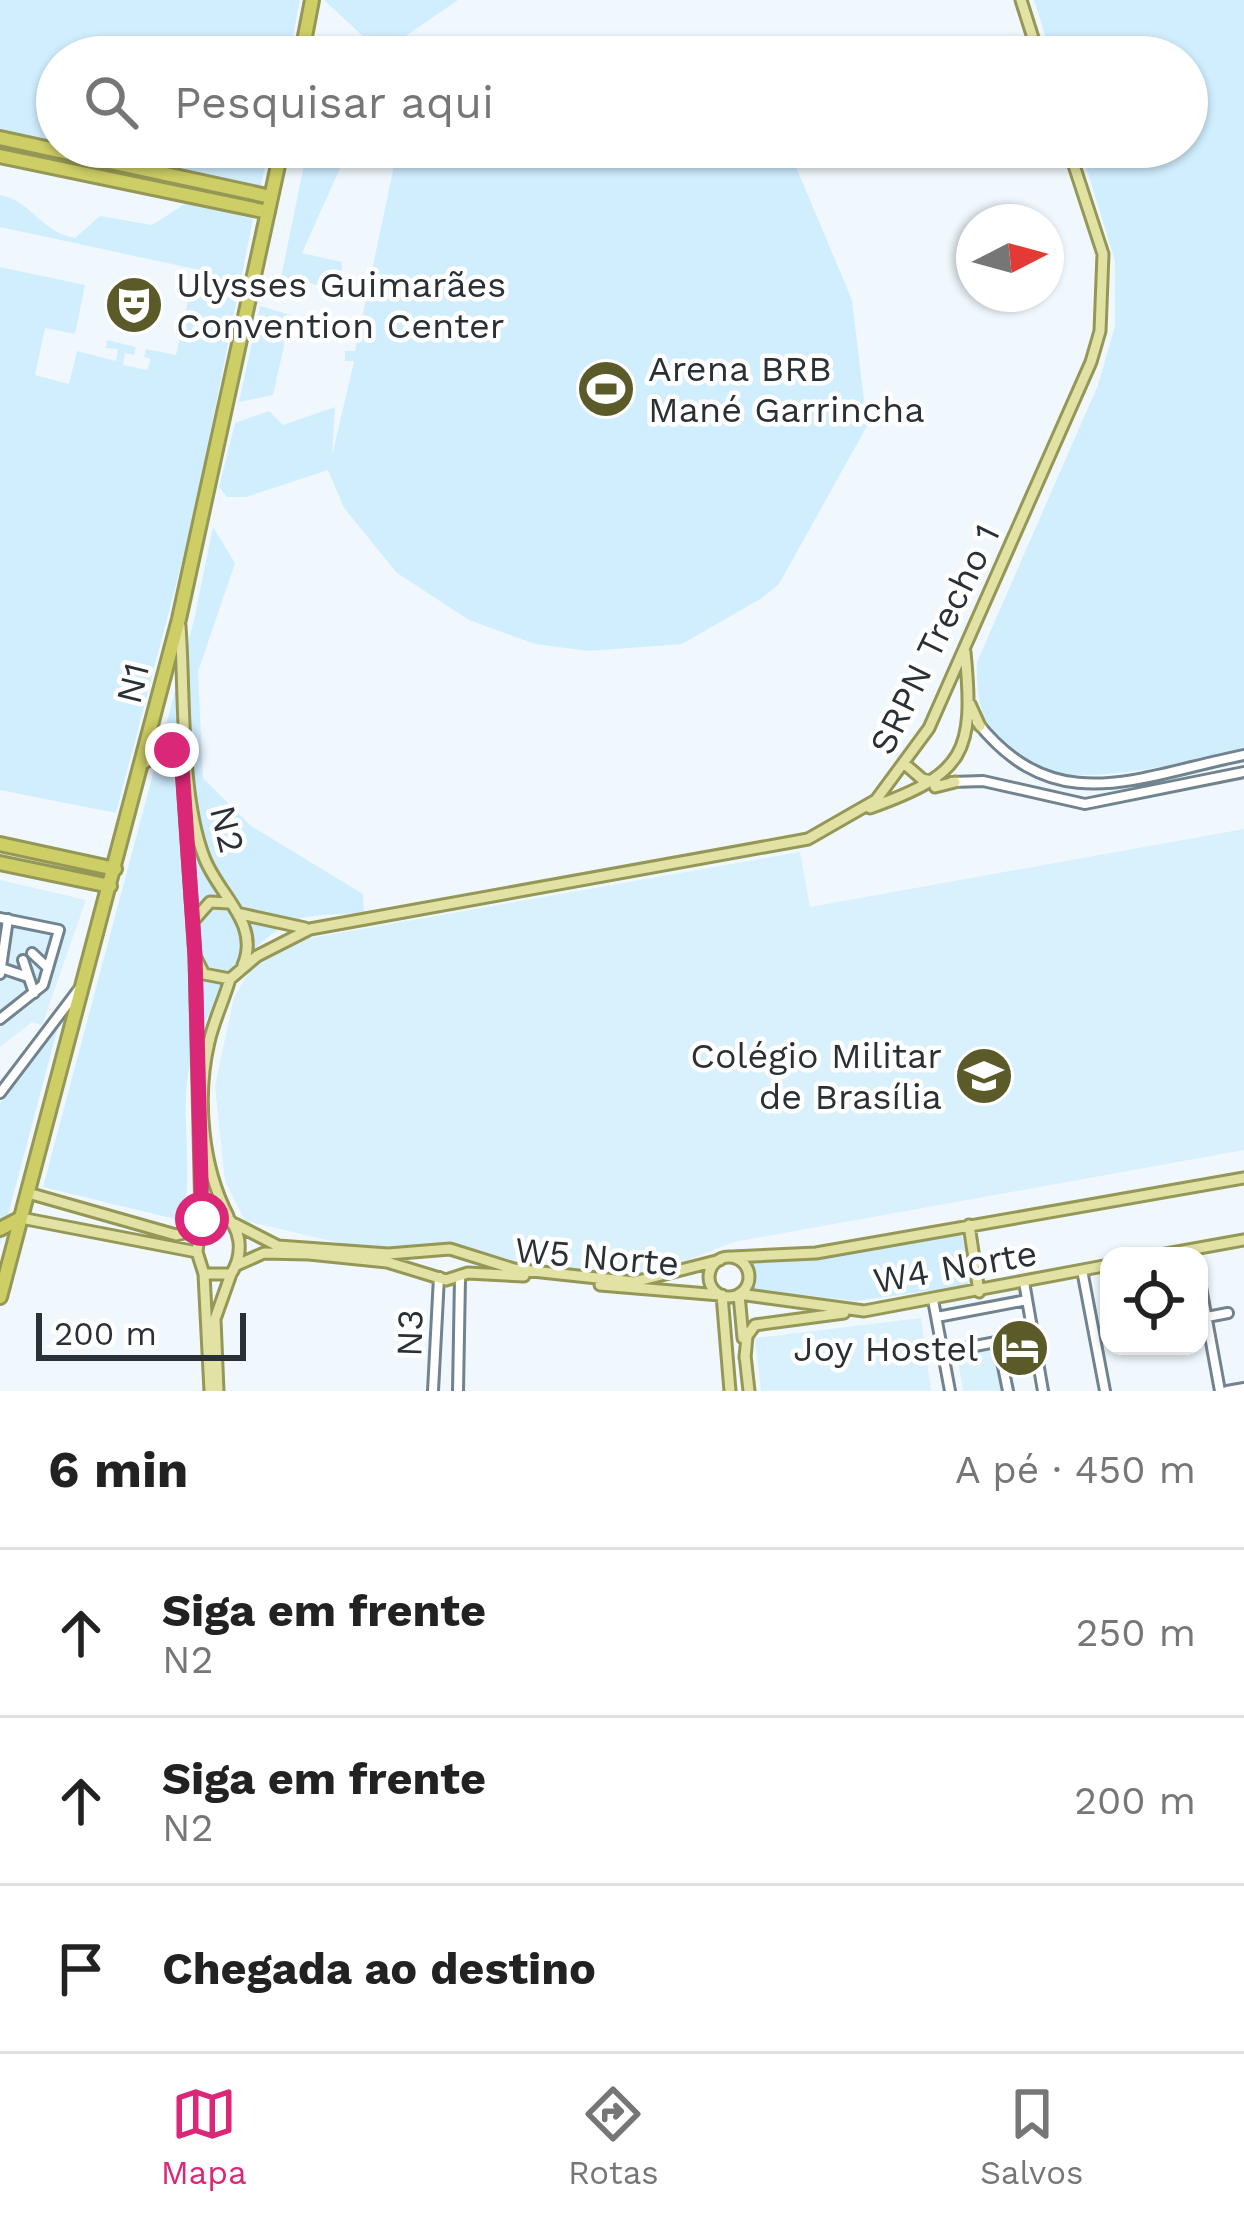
<!DOCTYPE html>
<html lang="pt">
<meta charset="utf-8">
<style>
:root{--surface:#fff;--page:#f6f6f6;--text:#222;--muted:#767676;--line:#e0e0e0;--accent:#db2777}
body{margin:0;font-family:"Work Sans",sans-serif;background:var(--page);color:var(--text)}
.controls{position:absolute;right:36px;bottom:36px;display:grid;overflow:hidden;border-radius:24px;box-shadow:0 3px 9px #0004}
.controls button{width:108px;height:108px;display:grid;place-items:center;padding:0;border:0;border-bottom:3px solid var(--line);background:var(--surface);color:var(--text);font:60px sans-serif}
.compass{position:absolute;left:956px;top:204px;width:108px;height:108px;border-radius:50%;background:var(--surface);box-shadow:0 3px 9px #0004;rotate:84deg}
.scale{position:absolute;left:36px;bottom:30px;width:210px;box-sizing:border-box;padding-left:12px;border:6px solid #2a3136;border-top:0;font-size:33px;line-height:42px;white-space:nowrap;color:#2a3136;-webkit-text-stroke:9px #fff;paint-order:stroke}
.stop{position:absolute;width:36px;height:36px;margin:-27px;border:9px solid #db2777;border-radius:50%;background:#fff}
.stop.end{background:#db2777;border-color:#fff;box-shadow:0 3px 12px #0008}
.list{margin:0;padding:0;list-style:none}
h2{display:flex;justify-content:space-between;align-items:center;height:156px;margin:0;padding:0 48px;font-size:51px}
h2 small{font-size:39px;font-weight:400;color:var(--muted)}
.list li{display:grid;grid-template-columns:78px 1fr auto;gap:36px;align-items:center;box-sizing:border-box;height:168px;padding:0 48px;border-top:3px solid var(--line)}
.list b{display:block;font-size:45px;white-space:nowrap}
.list p{margin:0;font-size:39px;white-space:nowrap;color:var(--muted)}
.list em{font-size:39px;font-style:normal;color:var(--muted)}
.icon{flex:none;width:66px;height:66px;fill:none;stroke:currentColor;stroke-width:2;stroke-linecap:round;stroke-linejoin:round}
.map{position:relative;flex:none;width:1244px;height:1391px;overflow:hidden}
.search{position:absolute;background:var(--surface);box-shadow:0 3px 9px #0004;left:36px;right:36px;top:36px;height:132px;display:flex;align-items:center;gap:30px;box-sizing:border-box;padding:0 42px;border-radius:66px;color:var(--muted);font-size:45px}
.sheet{height:660px;background:var(--surface)}
nav{display:flex;justify-content:space-around;align-items:center;box-sizing:border-box;height:168px;border-top:3px solid var(--line);background:var(--surface);font-size:33px;color:var(--muted)}
nav a{display:grid;justify-items:center;gap:6px}
nav .on{color:var(--accent)}
.map>svg:first-child{display:block}
.built{fill:#d9f0fd}
.green{fill:#d1eeff}
.lines{fill:none;stroke-linecap:round;stroke-linejoin:round}
.minor-casing{stroke:#71838f;stroke-width:14}
.major-casing{stroke:#949755;stroke-width:15}
.highway-casing{stroke:#949755;stroke-width:18}
.minor{stroke:#fff;stroke-width:8}
.major{stroke:#e1e2a3;stroke-width:9}
.highway{stroke:#cdce65;stroke-width:12}
.route{stroke:#db2777;stroke-width:15}
.labels{text-anchor:middle;stroke-width:9;stroke-linejoin:round;paint-order:stroke}
.poi-label{font-size:36px;fill:#2a3136;stroke:#fff;text-anchor:start}
.street-label{font-size:36px;fill:#2a3136;stroke:#fff}
</style>
<div class="map">
<svg width="1244" height="1391" viewBox="0 0 1244 1391">
<rect width="100%" height="100%" fill="#f0f8fd"/>
<path class="built" d="M1244,829V1150L734,1242L659,1271L622,1274L525,1263L450,1244L387,1249L344,1244L245,1221L225,1181L215,1086L234,997L254,964L305,939L800,852L810,907Z
M0,880L86,900L42,1025L32,1022L0,1047Z
M921,1318L931,1391H761L755,1338Z
M994,1349L1001,1391H963L957,1355Z"/>
<path class="green" d="M0,0H300L289,57H57V147L0,135Z
M324,0H458L381,53Z
M1034,0H1244V749C1147,768 971,827 977,662L1098,385L1115,326V261L1080,147H1187V57H1052Z
M58,147H269L261,185L252,188Z
M398,147H781L791,155L852,300L867,426L779,584L762,598L682,644L589,651L535,644L469,620L397,573L344,508L328,470L246,497H227L219,487L235,423L269,411L283,425L335,407L332,456L354,361H345V351H355Z
M304,165L341,166L302,253L342,262L340,291L305,282L291,296L278,292Z
M0,195C33,202 41,232 75,238L100,216L152,225L188,202L253,219L192,524L116,813L0,790V267L85,285L75,334L45,328L35,375L69,384L77,351L116,361L118,349L106,348L107,340L136,347L134,355L125,353L123,365L147,370L151,359L144,357L146,349L176,355L195,269L0,227Z
M260,306L291,315L273,395L239,402Z
M213,527L235,563L198,672L203,778L251,826L363,894L364,912C344,915 318,913 299,919C241,940 189,1033 186,1091C184,1136 192,1177 183,1221L43,1187L194,620Z
M60,1019L0,1245V1103Z
M961,1233L973,1278L966,1286L856,1301L750,1289L754,1257H817Z"/>
<g class="lines">
<g class="minor-casing">
<path id="minor" d="M977,722C1056,821 1138,776 1244,755
M952,782L983,781L1085,804L1244,772
M0,918L59,930L43,985L0,1019
M32,953L48,968
M23,960L34,993
M1,968L28,977
M0,974L8,919
M0,1093L79,989
M1082,1270L1105,1391
M1199,1276L1220,1391
M1024,1282L1043,1391
M933,1300L950,1391
M937,1317L1027,1300
M1207,1317L1228,1313
M998,1342L1008,1391
M943,1352L1033,1335
M433,1391L439,1277
M458,1391L460,1278
M1227,1391L1244,1388"/>
</g>
<g class="major-casing">
<path id="major" d="M1021,0L1039,57
M180,626C185,695 180,794 204,857C218,895 261,923 243,965
M970,704L980,726
M143,764L163,749L172,750L182,767L195,956L201,1219L197,1252L204,1274H231C244,1254 242,1227 222,1213L201,1219
M906,765L922,779L936,782
M935,787L955,782
M870,808C965,774 975,753 965,652
M241,914L305,928
M195,919L210,902L229,903
M195,956L204,974L230,979L257,956L310,929L808,839L876,800L929,728L1091,362L1100,331L1103,254L1068,147
M28,1193L176,1235L197,1230
M228,1216C202,1166 196,1097 209,1042C214,1020 224,1000 230,979
M21,1218L197,1252
M235,1224L278,1246L388,1254L450,1249L514,1269L634,1282L720,1260
M969,1225L979,1292
M1155,1256L1244,1240
M732,1257L816,1253L1244,1178
M709 1277a20 20 0 1 1 40 0a20 20 0 1 1-40 0Z
M237,1265L264,1253L309,1254L387,1262L446,1280L468,1273L524,1276
M204,1274L210,1391
M600,1285L720,1295
M739,1294L864,1311L1109,1265
M722,1295L730,1391
M739,1295L743,1338
M745,1355L749,1391
M745,1358L747,1336L755,1325L844,1313
M218,1391L215,1319L231,1274"/>
</g>
<g class="highway-casing">
<path id="highway" d="M301,57L312,0
M0,138L271,197
M0,156L268,212
M0,844L115,869
M0,863L110,886
M0,1229L21,1218
M0,1297L179,619L282,147"/>
</g>
<use href="#minor" class="minor"/>
<use href="#major" class="major"/>
<use href="#highway" class="highway"/>
</g>
<g class="lines">
<path class="route" d="M172,750L182,767L195,956L202,1219"/>
</g>
<defs>
<g id="theatre-disc" transform="scale(3)"><circle r="9.5" fill="#5a5b28" stroke="#fff"/><path d="M-5-5.5Q0-4 5-5.5V0Q5 5 0 6Q-5 5-5 0ZM-3.3-2.5H-1v1.5H-3.3ZM1-2.5H3.3v1.5H1ZM-2.8 1Q0 5.5 2.8 1Z" fill="#fff"/></g>
<g id="stadium-disc" transform="scale(3)"><circle r="9.5" fill="#5a5b28" stroke="#fff"/><path d="M0-5a6.5 5 0 1 0 0 10a6.5 5 0 1 0 0-10ZM-3.5-1.8h7v3.6h-7Z" fill="#fff"/></g>
<g id="school-disc" transform="scale(3)"><circle r="9.5" fill="#5a5b28" stroke="#fff"/><path d="M0-5L7-2L0 1L-7-2ZM-4 1L0 2.5L4 1V4Q0 6-4 4Z" fill="#fff"/></g>
<g id="hotel-disc" transform="scale(3)"><circle r="9.5" fill="#5a5b28" stroke="#fff"/><path d="M-6-4.5h1.5V1H6V5H4.5V3h-9V5H-6ZM-4 0a1.8 1.8 0 1 1 3.6 0ZM.5 0V-2.5h3Q6-2.5 6 0Z" fill="#fff"/></g>
</defs>
<g fill-rule="evenodd">
<use href="#theatre-disc" x="134" y="305"/>
<use href="#stadium-disc" x="606" y="389"/>
<use href="#school-disc" x="984" y="1076"/>
<use href="#hotel-disc" x="1020" y="1348"/>
</g>
<g class="labels">
<g class="poi-label">
<text x="176" y="297">Ulysses Guimarães<tspan x="176" dy="41">Convention Center</tspan></text>
<text x="648" y="381">Arena BRB<tspan x="648" dy="41">Mané Garrincha</tspan></text>
<text x="942" y="1068" text-anchor="end">Colégio Militar<tspan x="942" dy="41">de Brasília</tspan></text>
<text x="978" y="1361" text-anchor="end">Joy Hostel</text>
</g>
<g class="street-label">
<text transform="translate(934 639) rotate(-64)" y="13">SRPN Trecho 1</text>
<text transform="translate(132 683) rotate(-76)" y="13">N1</text>
<text transform="translate(228 829) rotate(76)" y="13">N2</text>
<text transform="translate(597 1256) rotate(5)" y="13">W5 Norte</text>
<text transform="translate(955 1266) rotate(-10)" y="13">W4 Norte</text>
<text transform="translate(409 1333) rotate(-88)" y="13">N3</text>
</g>
</g>
</svg>
<div class="controls">
<button><svg class="icon" aria-label="locate" viewBox="0 0 24 24"><circle cx="12" cy="12" r="6"/><path d="M12 2v4M12 18v4M2 12h4M18 12h4"/></svg></button>
</div>
<svg class="compass" viewBox="-18 -18 36 36"><path d="M0-13l5 13h-10z" fill="#e53935"/><path d="M0 13l5-13h-10z" fill="#767676"/></svg>
<div class="scale">200 m</div>
<div class="stop" style="left:202px;top:1219px"></div>
<div class="stop end" style="left:172px;top:750px"></div>
<div class="search"><svg class="icon" aria-label="search" viewBox="0 0 24 24"><circle cx="10" cy="10" r="6"/><path d="M15 15l6 6"/></svg>Pesquisar aqui</div>
</div>
<section class="sheet">
<h2>6 min<small>A pé · 450 m</small></h2>
<ul class="list">
<li><svg class="icon" aria-label="ahead" viewBox="0 0 24 24"><path d="M12 20V5M6 11l6-6 6 6"/></svg><div><b>Siga em frente</b><p>N2</p></div><em>250 m</em></li>
<li><svg class="icon" aria-label="ahead" viewBox="0 0 24 24"><path d="M12 20V5M6 11l6-6 6 6"/></svg><div><b>Siga em frente</b><p>N2</p></div><em>200 m</em></li>
<li><svg class="icon" aria-label="arrive" viewBox="0 0 24 24"><path d="M6 21V4h12l-3 4 3 4H6"/></svg><div><b>Chegada ao destino</b></div></li>
</ul>
</section>
<nav>
<a class="on"><svg class="icon" aria-label="map" viewBox="0 0 24 24"><path d="M3 6l6-2 6 2 6-2v14l-6 2-6-2-6 2zM9 4v14M15 6v14"/></svg>Mapa</a>
<a><svg class="icon" aria-label="directions" viewBox="0 0 24 24"><path d="M12 3l9 9-9 9-9-9zM9 14v-3h6M13 9l2 2-2 2"/></svg>Rotas</a>
<a><svg class="icon" aria-label="saved" viewBox="0 0 24 24"><path d="M7 4h10v16l-5-4-5 4z"/></svg>Salvos</a>
</nav>
